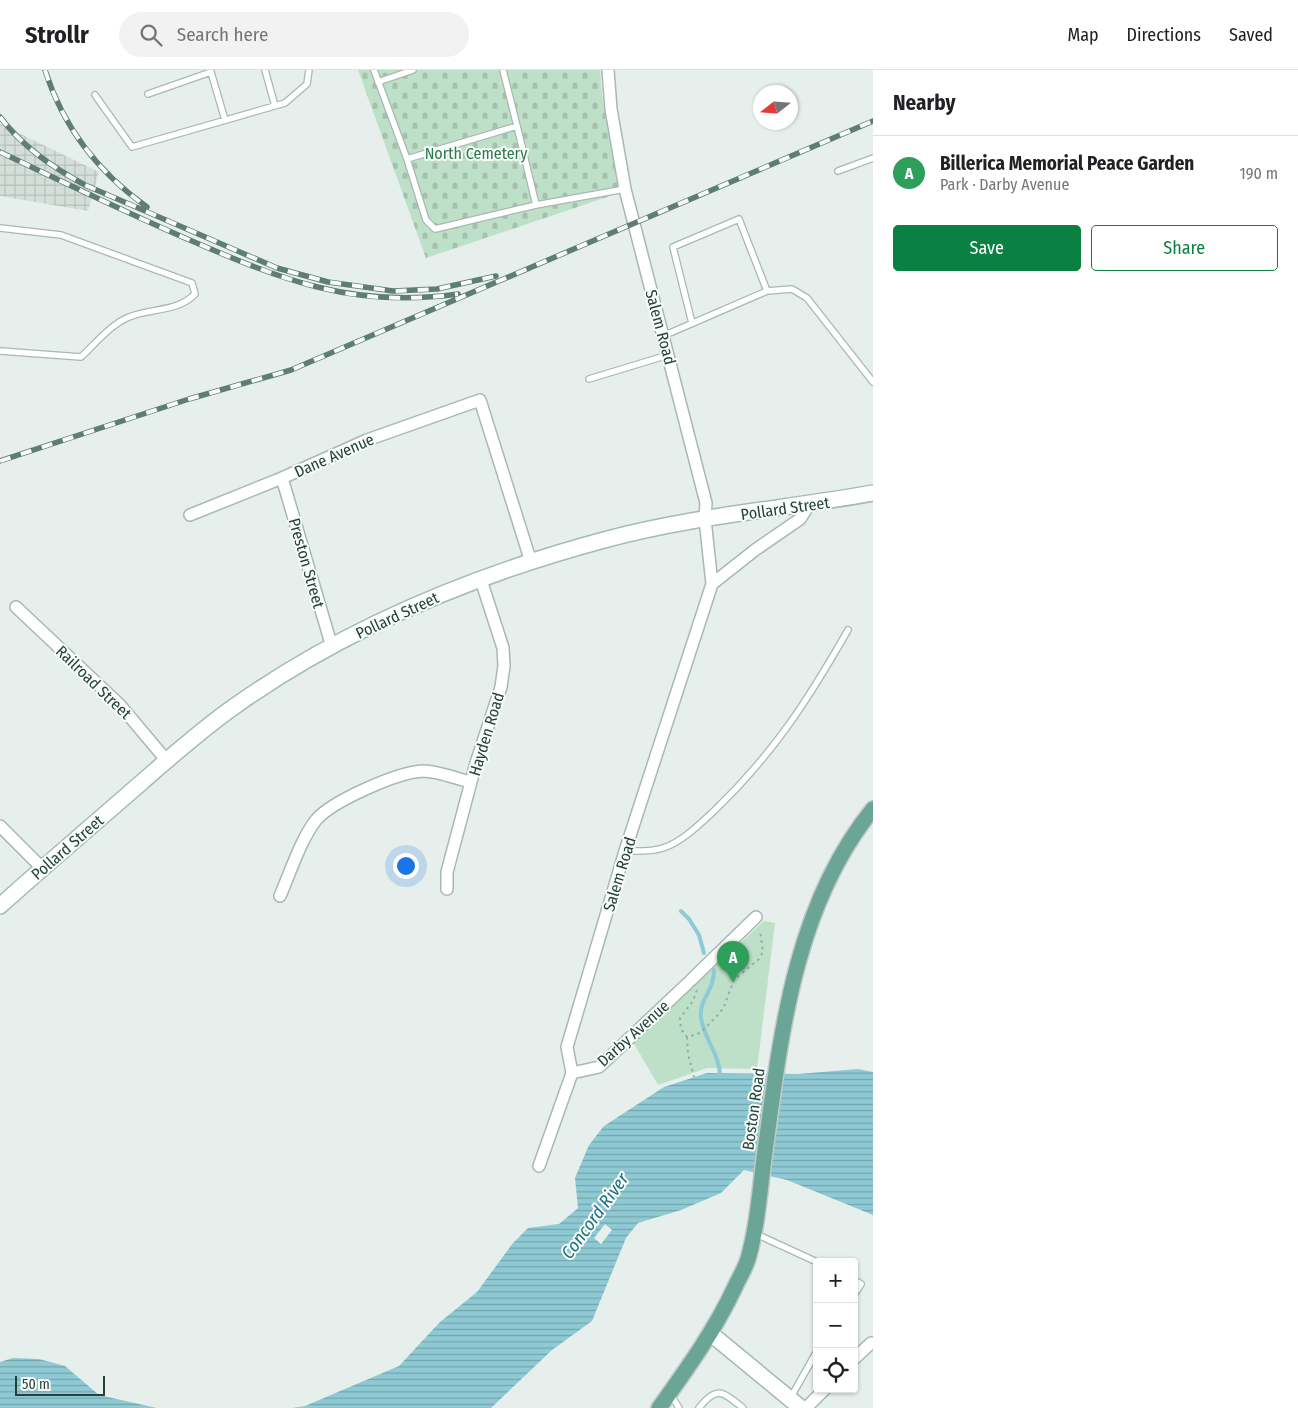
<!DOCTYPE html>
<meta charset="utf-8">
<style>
:root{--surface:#fff;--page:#f2f2f2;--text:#202124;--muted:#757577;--line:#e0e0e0;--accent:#0b8043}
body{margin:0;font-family:"Fira Sans Condensed",sans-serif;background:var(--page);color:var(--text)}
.controls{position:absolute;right:15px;bottom:15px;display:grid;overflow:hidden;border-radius:5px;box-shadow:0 1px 4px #0004}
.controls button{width:45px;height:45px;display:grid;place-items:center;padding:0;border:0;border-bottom:1px solid var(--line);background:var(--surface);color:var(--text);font:25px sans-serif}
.compass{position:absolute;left:753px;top:15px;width:45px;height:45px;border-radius:50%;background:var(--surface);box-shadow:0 1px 4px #0004;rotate:253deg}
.scale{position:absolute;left:15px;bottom:12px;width:90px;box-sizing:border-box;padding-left:5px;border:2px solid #24423a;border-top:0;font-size:14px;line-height:18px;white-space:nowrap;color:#24423a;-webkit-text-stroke:4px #f7fbf9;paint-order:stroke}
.you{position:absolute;left:405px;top:795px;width:18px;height:18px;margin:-12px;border:4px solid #fff;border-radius:50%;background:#1a73e8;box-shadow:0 0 0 8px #1a73e833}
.badge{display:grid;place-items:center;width:32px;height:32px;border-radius:50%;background:var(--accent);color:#fff;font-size:16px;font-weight:700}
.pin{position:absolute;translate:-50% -41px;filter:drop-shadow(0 1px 2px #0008)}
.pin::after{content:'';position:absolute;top:26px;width:18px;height:15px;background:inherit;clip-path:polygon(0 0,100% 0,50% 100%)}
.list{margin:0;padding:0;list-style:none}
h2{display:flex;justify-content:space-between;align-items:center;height:65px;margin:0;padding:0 20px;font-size:21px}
h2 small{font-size:16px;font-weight:400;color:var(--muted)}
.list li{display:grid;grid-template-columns:32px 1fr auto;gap:15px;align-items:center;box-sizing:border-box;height:75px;padding:0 20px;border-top:1px solid var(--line)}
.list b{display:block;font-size:19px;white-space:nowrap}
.list p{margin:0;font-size:16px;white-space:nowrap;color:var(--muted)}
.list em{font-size:16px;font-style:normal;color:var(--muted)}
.actions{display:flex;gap:10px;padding:15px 20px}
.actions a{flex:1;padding:11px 0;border:1px solid var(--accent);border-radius:5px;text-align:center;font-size:18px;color:var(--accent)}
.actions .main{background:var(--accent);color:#fff}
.icon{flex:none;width:28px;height:28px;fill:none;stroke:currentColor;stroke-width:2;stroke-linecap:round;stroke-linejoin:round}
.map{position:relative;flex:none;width:873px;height:1338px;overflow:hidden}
header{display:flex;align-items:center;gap:30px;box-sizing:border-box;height:70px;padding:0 25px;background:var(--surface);border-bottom:1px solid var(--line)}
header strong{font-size:24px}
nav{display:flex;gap:28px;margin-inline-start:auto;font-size:18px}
.search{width:350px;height:45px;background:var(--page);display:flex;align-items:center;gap:12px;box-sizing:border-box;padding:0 18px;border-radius:28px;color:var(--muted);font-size:19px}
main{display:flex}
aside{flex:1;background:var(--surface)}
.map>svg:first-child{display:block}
.industrial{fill:url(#industrial-grid)}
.green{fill:#bfe0c8}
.cemetery{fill:url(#cemetery-stones)}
.water{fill:url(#water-rules);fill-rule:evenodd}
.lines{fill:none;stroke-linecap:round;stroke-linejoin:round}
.stream{stroke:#8ec9d4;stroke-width:4}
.service-casing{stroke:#a8b8b2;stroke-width:8}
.minor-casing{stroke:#a8b8b2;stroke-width:14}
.secondary-casing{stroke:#a4bbb3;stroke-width:18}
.primary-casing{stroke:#c2cac8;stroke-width:18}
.path{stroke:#86b3a5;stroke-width:2;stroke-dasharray:2.5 4;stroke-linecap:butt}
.service{stroke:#fff;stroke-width:5.5}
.minor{stroke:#fff;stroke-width:11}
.secondary{stroke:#fff;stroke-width:15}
.primary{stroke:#6aa596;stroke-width:15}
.rail-casing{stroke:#5f7d75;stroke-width:5.5}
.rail{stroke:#f7fbf9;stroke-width:4;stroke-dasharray:11;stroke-linecap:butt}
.labels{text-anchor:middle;stroke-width:4;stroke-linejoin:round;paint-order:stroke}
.park-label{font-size:16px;fill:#2d7a4b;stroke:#f7fbf9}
.street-label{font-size:16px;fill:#24423a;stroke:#f7fbf9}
.water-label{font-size:18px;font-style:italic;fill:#1c6f80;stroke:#f7fbf9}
</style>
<header>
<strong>Strollr</strong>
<div class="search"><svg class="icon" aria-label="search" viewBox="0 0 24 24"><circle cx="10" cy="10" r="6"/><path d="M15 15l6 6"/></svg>Search here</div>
<nav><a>Map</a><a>Directions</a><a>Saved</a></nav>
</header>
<main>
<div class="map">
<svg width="873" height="1338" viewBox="0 0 873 1338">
<defs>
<pattern id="industrial-grid" width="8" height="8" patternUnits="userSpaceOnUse" patternTransform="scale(1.25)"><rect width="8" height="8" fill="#d4dfda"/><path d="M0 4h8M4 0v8" fill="none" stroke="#b6c1bc"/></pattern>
<pattern id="cemetery-stones" width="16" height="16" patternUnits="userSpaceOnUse" patternTransform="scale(1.25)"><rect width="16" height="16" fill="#bfe0c8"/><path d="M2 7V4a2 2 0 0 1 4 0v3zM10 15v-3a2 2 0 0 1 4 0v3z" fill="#a4c1ad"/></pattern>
<pattern id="water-rules" width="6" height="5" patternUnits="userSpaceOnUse" patternTransform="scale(1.25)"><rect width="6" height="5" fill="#8ec9d4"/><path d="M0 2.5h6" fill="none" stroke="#74a5ad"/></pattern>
</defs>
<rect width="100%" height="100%" fill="#e6efeb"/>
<path class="industrial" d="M0,54L99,102L88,141L0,126Z"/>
<path class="green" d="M764,851L775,853L757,999L707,998L658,1015L633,972Z"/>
<path class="cemetery" d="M358,0H600L602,26L619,123L426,188Z"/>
<path class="water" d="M858,999L873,1002V1145L787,1110L744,1100L721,1123L681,1140L638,1153L626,1168L592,1251L552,1280L491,1338H292L305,1336L399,1296L440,1252L477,1222L513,1173L528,1158L559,1154L578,1138L575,1108L589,1075L604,1056L664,1017L707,1003L798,1004ZM605,1154L612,1160L601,1174L594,1168Z
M13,1288L39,1289L65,1296L99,1325L157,1338H0V1292Z"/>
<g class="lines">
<path class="stream" d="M681,841L689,849L699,865L704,883
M714,900C714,922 699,929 701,947C703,968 720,984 720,1006"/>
<g class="service-casing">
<path id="service" d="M265,0L275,36
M374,0L407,89L517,56L503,0
M378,12L413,0
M148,24L211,2L225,50
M95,25L132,77L285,33L307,14L309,0
M407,89L426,150L435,159L536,135L517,56
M838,101L873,88
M536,135L625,119
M0,158L61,165L192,213L195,224C178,242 151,238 129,247C110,255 96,273 81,287L0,281
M692,253L673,177L739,149L767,221
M663,266L767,221L792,219L807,228L873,312
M589,309L668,285
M625,781C638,781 651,782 663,778C682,772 701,753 715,740C774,683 808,630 848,560
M756,1164L817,1192
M854,1210L861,1214L854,1225
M671,1325L679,1338
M791,1327L817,1281
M699,1338C717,1315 723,1322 743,1338"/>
</g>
<g class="minor-casing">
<path id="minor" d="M282,408L332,577
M190,445L282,408L367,370L480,330L531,492
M712,514L755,480L800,449L809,435
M16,537L120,635L167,691
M0,756L42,798
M447,819V802L476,693L501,617L504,596L503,578L481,510
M280,826C290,803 301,769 316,750C332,731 398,702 423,701C438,701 457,709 471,712
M691,910L756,847
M572,1003L599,997L688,913
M539,1096L572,1003L567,977L625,781L712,514L705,449L706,433L625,119L611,39L608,0
M854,1289L871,1273
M806,1338L825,1319"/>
</g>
<g class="secondary-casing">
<path id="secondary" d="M0,836C47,794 95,753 142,712C172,686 202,659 235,636C345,558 474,505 604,470C691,446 784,439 873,423
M710,1263L801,1338"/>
</g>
<g class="primary-casing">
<path id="primary" d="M659,1338C687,1299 715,1260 735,1217C739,1208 745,1199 748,1189C758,1154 760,1117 765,1081C781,963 795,835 873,739"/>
</g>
<path class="path" d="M697,920L693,931L680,948L681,959L687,967L700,963L716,947L723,939L734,910L759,889L763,882L760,860
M687,967L688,984L694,1007"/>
<use href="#service" class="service"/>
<use href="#minor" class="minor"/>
<use href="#secondary" class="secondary"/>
<use href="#primary" class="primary"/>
<g class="rail-casing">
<path id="rail" d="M45,0C63,57 99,103 147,137
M0,47C23,77 52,97 85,115L277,198L328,212L393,221L437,219L496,206
M0,82C61,111 123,141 185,168C280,209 352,239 458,224
M0,391L189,329L291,300L873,51"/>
</g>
<use href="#rail" class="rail"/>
</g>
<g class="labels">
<g class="park-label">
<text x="476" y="89">North Cemetery</text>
</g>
<g class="street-label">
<text transform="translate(661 257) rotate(75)" y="6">Salem Road</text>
<text transform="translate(334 385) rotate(-24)" y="6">Dane Avenue</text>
<text transform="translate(785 438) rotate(-8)" y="6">Pollard Street</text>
<text transform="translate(307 493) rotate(74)" y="6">Preston Street</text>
<text transform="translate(397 545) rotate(-25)" y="6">Pollard Street</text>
<text transform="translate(94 612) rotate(44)" y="6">Railroad Street</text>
<text transform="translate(486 664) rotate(-73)" y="6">Hayden Road</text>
<text transform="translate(67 777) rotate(-41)" y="6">Pollard Street</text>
<text transform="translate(619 804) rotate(-73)" y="6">Salem Road</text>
<text transform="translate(633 963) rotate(-42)" y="6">Darby Avenue</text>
<text transform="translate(753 1039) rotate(-82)" y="6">Boston Road</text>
</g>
<g class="water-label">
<text transform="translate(595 1146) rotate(-54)" y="6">Concord River</text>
</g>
</g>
</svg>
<div class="controls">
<button>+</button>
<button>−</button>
<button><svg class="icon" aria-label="locate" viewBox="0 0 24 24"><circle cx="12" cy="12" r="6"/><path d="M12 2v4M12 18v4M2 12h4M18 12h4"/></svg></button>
</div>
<svg class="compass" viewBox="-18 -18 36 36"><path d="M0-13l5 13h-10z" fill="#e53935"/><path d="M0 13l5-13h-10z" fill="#757577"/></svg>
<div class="scale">50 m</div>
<div class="you"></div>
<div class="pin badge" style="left:733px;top:912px;background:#2e9e5b">A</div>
</div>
<aside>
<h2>Nearby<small></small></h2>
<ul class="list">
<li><span class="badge" style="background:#2e9e5b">A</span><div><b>Billerica Memorial Peace Garden</b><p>Park · Darby Avenue</p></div><em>190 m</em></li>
</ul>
<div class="actions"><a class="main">Save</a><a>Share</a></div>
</aside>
</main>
